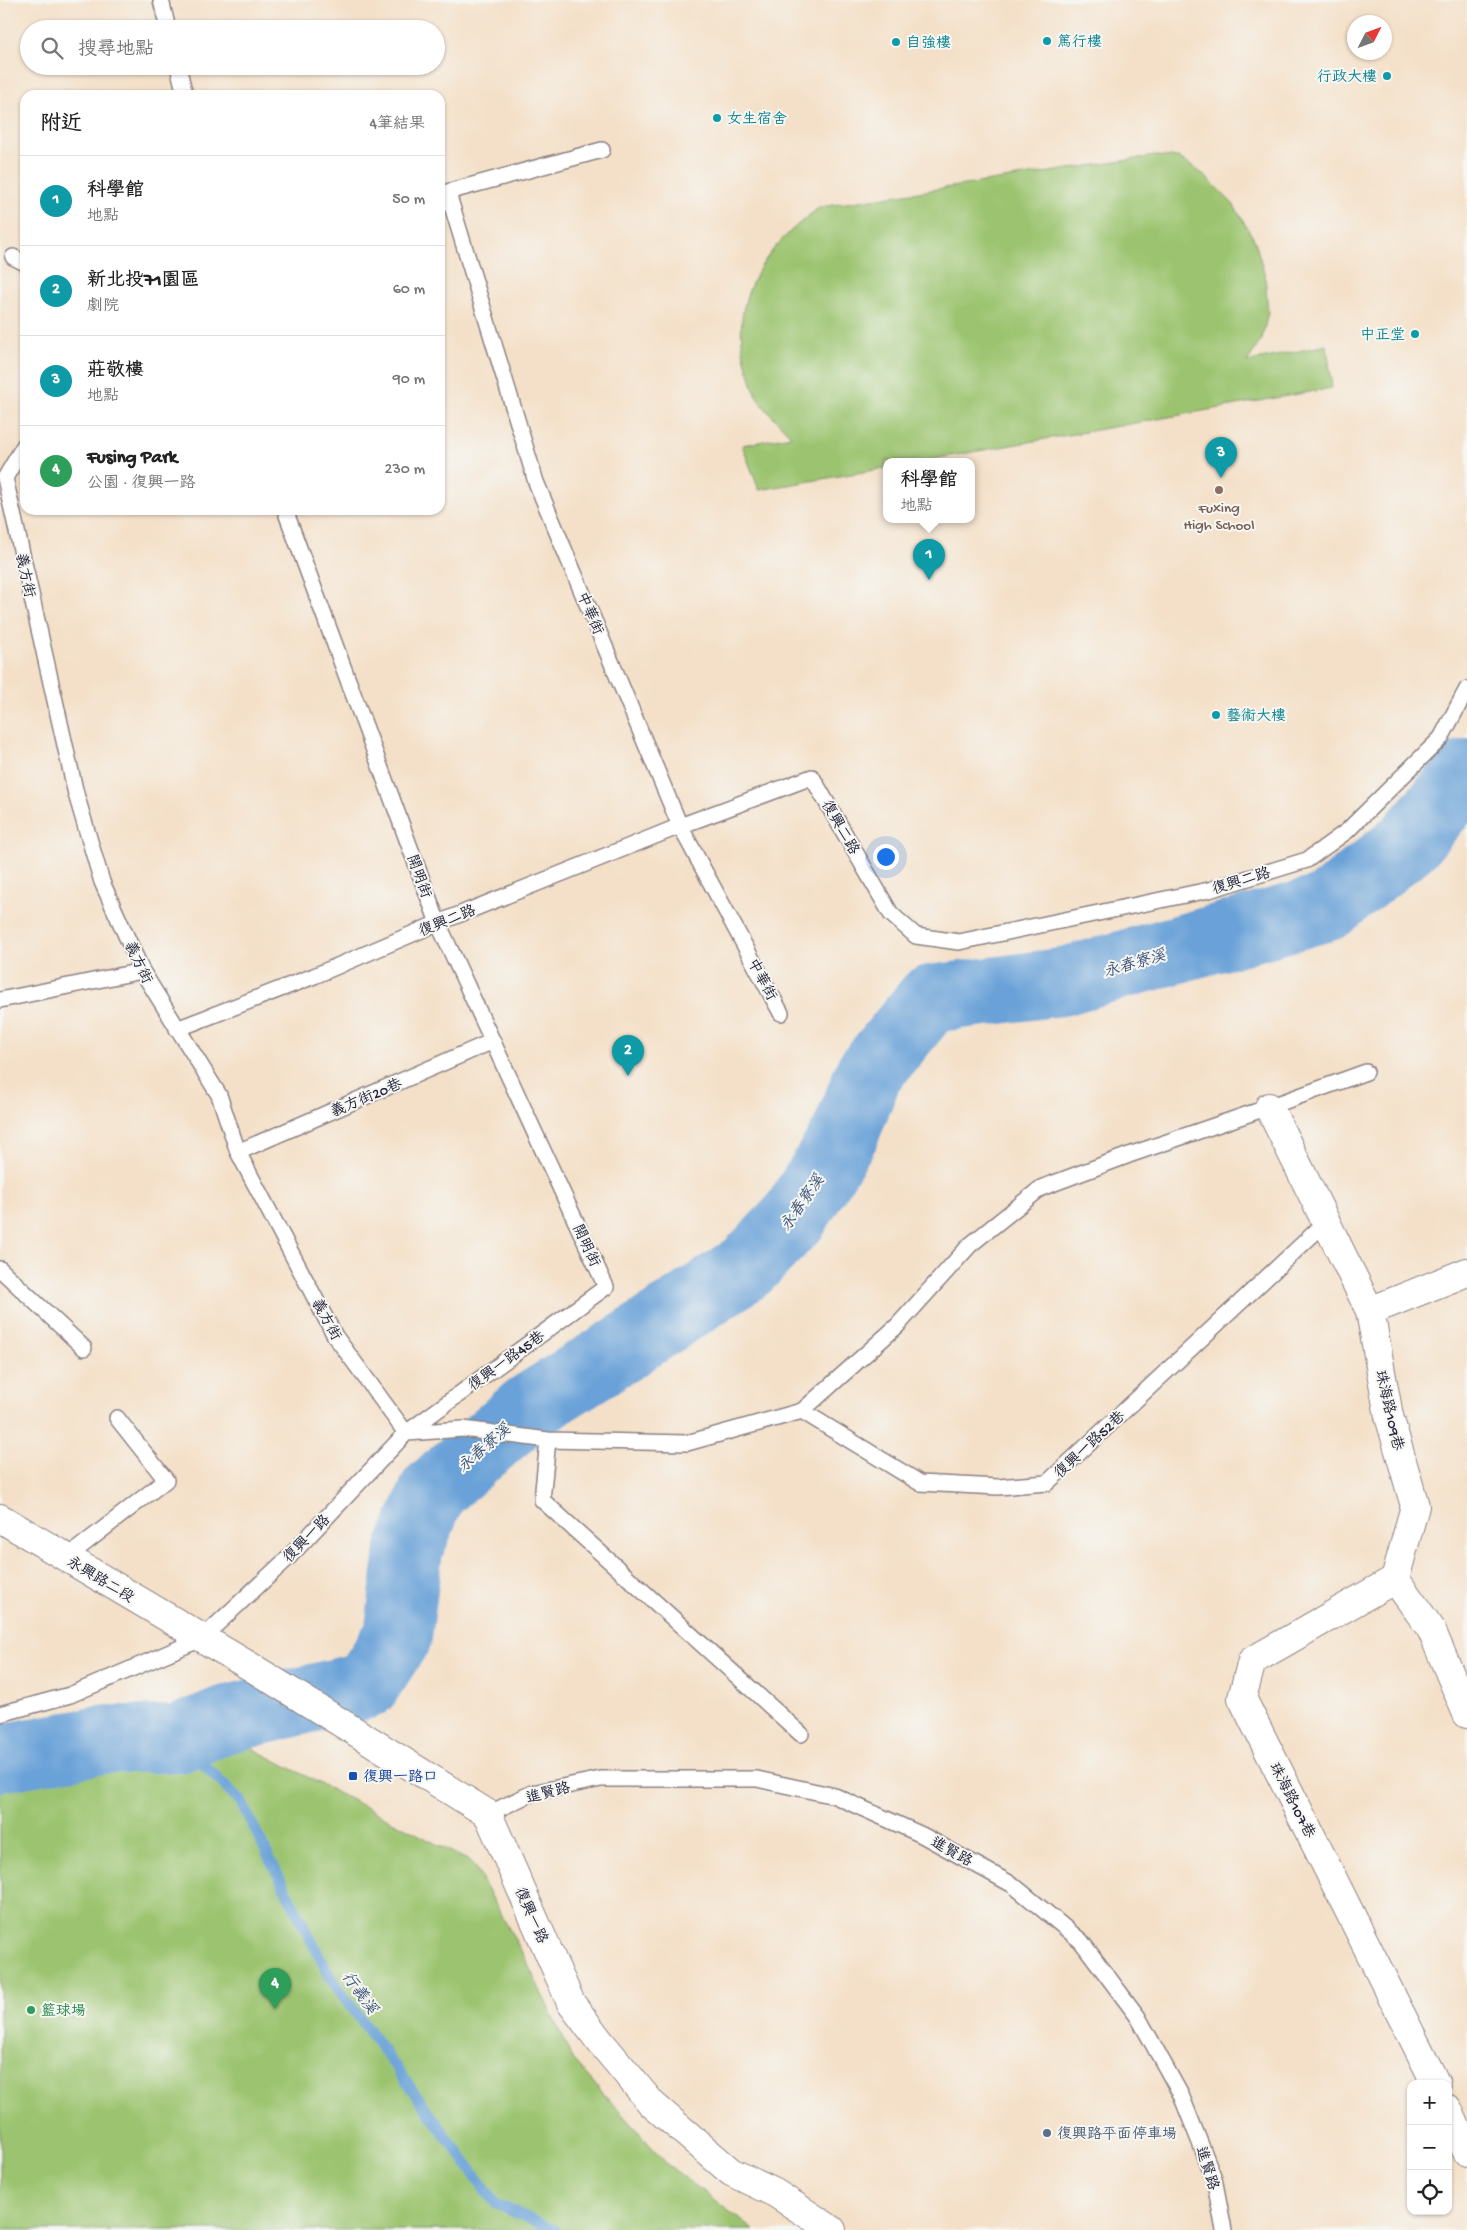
<!DOCTYPE html>
<html lang="zh-TW">
<meta charset="utf-8">
<style>
:root{--surface:#fff;--page:#f2f2f2;--text:#222;--muted:#767676;--line:#e0e0e0;--accent:#b45309}
body{margin:0;font-family:"Gochi Hand","LXGW WenKai TC",sans-serif;background:var(--page);color:var(--text)}
.controls{position:absolute;right:15px;bottom:15px;display:grid;overflow:hidden;border-radius:10px;box-shadow:0 1px 4px #0004}
.controls button{width:45px;height:45px;display:grid;place-items:center;padding:0;border:0;border-bottom:1px solid var(--line);background:var(--surface);color:var(--text);font:25px sans-serif}
.compass{position:absolute;left:1347px;top:15px;width:45px;height:45px;border-radius:50%;background:var(--surface);box-shadow:0 1px 4px #0004;rotate:48deg}
.you{position:absolute;left:885px;top:856px;width:18px;height:18px;margin:-12px;border:4px solid #fff;border-radius:50%;background:#1a73e8;box-shadow:0 0 0 8px #1a73e833}
.badge{display:grid;place-items:center;width:32px;height:32px;border-radius:50%;background:var(--accent);color:#fff;font-size:16px;font-weight:700}
.pin{position:absolute;translate:-50% -41px;filter:drop-shadow(0 1px 2px #0008)}
.pin::after{content:'';position:absolute;top:26px;width:18px;height:15px;background:inherit;clip-path:polygon(0 0,100% 0,50% 100%)}
.popup{position:absolute;left:883px;top:458px;width:92px;height:65px;box-sizing:border-box;display:grid;place-content:center;border-radius:10px;background:var(--surface);filter:drop-shadow(0 1px 4px #0005);font-size:16px;white-space:nowrap;color:var(--muted)}
.popup b{font-size:19px;color:var(--text)}
.popup::after{content:'';position:absolute;left:50%;top:100%;margin-left:-10px;border:10px solid transparent;border-top-color:var(--surface)}
.list{margin:0;padding:0;list-style:none}
h2{display:flex;justify-content:space-between;align-items:center;height:65px;margin:0;padding:0 20px;font-size:21px}
h2 small{font-size:16px;font-weight:400;color:var(--muted)}
.list li{display:grid;grid-template-columns:32px 1fr auto;gap:15px;align-items:center;box-sizing:border-box;height:90px;padding:0 20px;border-top:1px solid var(--line)}
.list b{display:block;font-size:19px;white-space:nowrap}
.list p{margin:0;font-size:16px;white-space:nowrap;color:var(--muted)}
.list em{font-size:16px;font-style:normal;color:var(--muted)}
.icon{flex:none;width:28px;height:28px;fill:none;stroke:currentColor;stroke-width:2;stroke-linecap:round;stroke-linejoin:round}
.map{position:relative;flex:none;width:1467px;height:2230px;overflow:hidden}
.search{position:absolute;background:var(--surface);box-shadow:0 1px 4px #0004;left:20px;top:20px;width:425px;height:55px;display:flex;align-items:center;gap:12px;box-sizing:border-box;padding:0 18px;border-radius:28px;color:var(--muted);font-size:19px}
.panel{position:absolute;background:var(--surface);box-shadow:0 1px 4px #0004;left:20px;top:90px;width:425px;height:425px;border-radius:15px}
.map>svg:first-child{display:block}
.green{fill:#9cc470;stroke:#5f7356}
.lines{fill:none;stroke-linecap:round;stroke-linejoin:round}
.stream{stroke:#69a1d8;stroke-width:11}
.river{stroke:#69a1d8;stroke-width:68}
.service-casing{stroke:#8b8182;stroke-width:18}
.minor-casing{stroke:#8b8182;stroke-width:30}
.service{stroke:#fff;stroke-width:15}
.minor{stroke:#fff;stroke-width:28}
.culture-dot{fill:#0f9aa8;stroke:#f6f6f2;stroke-width:2}
.education-dot{fill:#8d6e63;stroke:#f6f6f2;stroke-width:2}
.transit-dot{fill:#1a4fb4;stroke:#f6f6f2;stroke-width:2}
.leisure-dot{fill:#2e9e5b;stroke:#f6f6f2;stroke-width:2}
.service-dot{fill:#5c6f8a;stroke:#f6f6f2;stroke-width:2}
.labels{text-anchor:middle;stroke-width:4;stroke-linejoin:round;paint-order:stroke}
.culture-label{font-size:15px;fill:#0d838f;stroke:#f6f6f2;text-anchor:start}
.education-label{font-size:15px;fill:#785e54;stroke:#f6f6f2}
.street-label{font-size:15px;fill:#22223b;stroke:#f6f6f2}
.transit-label{font-size:15px;fill:#164399;stroke:#f6f6f2;text-anchor:start}
.leisure-label{font-size:15px;fill:#27864d;stroke:#f6f6f2;text-anchor:start}
.service-label{font-size:15px;fill:#4e5e75;stroke:#f6f6f2;text-anchor:start}
.water-label{font-size:16px;font-style:italic;fill:#3e557a;stroke:#f6f6f2}
</style>
<div class="map">
<svg width="1467" height="2230" viewBox="0 0 1467 2230">
<rect width="100%" height="100%" fill="#f6f6f2"/>
<filter id="ink" filterUnits="userSpaceOnUse"><feTurbulence type="fractalNoise" baseFrequency=".02" numOctaves="2"/><feDisplacementMap in="SourceGraphic" scale="10" xChannelSelector="R" yChannelSelector="G"/><feConvolveMatrix kernelMatrix="1 2 1 2 8 2 1 2 1" color-interpolation-filters="sRGB"/></filter>
<filter id="wash" filterUnits="userSpaceOnUse"><feTurbulence type="fractalNoise" baseFrequency=".0096" numOctaves="4" result="noise"/><feDisplacementMap in="SourceGraphic" scale="20" xChannelSelector="R" yChannelSelector="G"/><feGaussianBlur stdDeviation="1.12" result="paint"/><feColorMatrix in="noise" values="0 0 0 0 0 0 0 0 0 0 0 0 0 0 0 0 0 1.4 0 .05"/><feComposite in="paint" operator="in"/></filter>
<g filter="url(#wash)">
<rect width="100%" height="100%" fill="#f4e0c8"/>
<path class="green" d="M1155,156L1178,157L1203,174L1233,204L1255,241L1265,276L1268,312L1262,339L1247,362L1327,345L1332,388L922,461H886V468L759,490L742,445L791,436C780,423 764,410 756,395C753,388 751,380 749,373C724,303 764,247 820,207Z
M211,1727L473,1863L525,1958L573,2060L668,2165L754,2230H0V1786Z"/>
<g class="lines">
<path class="stream" d="M178,1739L241,1802L331,1979L496,2204L555,2230"/>
<path class="river" d="M0,1758L107,1739H178L224,1720L366,1685L398,1636L409,1550L433,1491L528,1408L630,1344L747,1267L794,1218L845,1134L869,1073L930,999L1061,982L1328,907L1408,843L1467,773"/>
</g>
</g>
<g filter="url(#ink)">
<g class="lines">
<g class="service-casing">
<path id="service" d="M161,0L168,29
M178,66L185,95
M448,193L536,482L680,826L781,1013
M440,194L602,150
M13,257L25,263
M25,444L5,478L76,794L102,882L142,971L219,1095L238,1152L335,1336L406,1433
M0,1000L142,971
M177,1029L314,976L438,923L680,826L812,777L891,914L916,936L959,942L1209,890L1307,860L1347,831L1441,738L1467,689
M238,1152L493,1041
M0,1269L84,1348
M802,1411L920,1483L998,1487L1047,1483L1326,1222
M407,1433L463,1429L548,1440L687,1443L802,1411L897,1326L970,1245L1041,1188L1129,1155L1269,1107L1366,1072
M548,1440L542,1500L801,1734
M66,1558L166,1480L117,1418
M0,1714L70,1695L201,1639L289,1557L406,1433L606,1287L438,923L285,510
M488,1814L532,1793L601,1779H757L835,1796L922,1835L1013,1885L1081,1941L1138,2017L1181,2095L1214,2178L1224,2230"/>
</g>
<g class="minor-casing">
<path id="minor" d="M1269,1107L1370,1311L1389,1416L1415,1506L1395,1579L1431,1629L1467,1714
M1370,1311L1467,1272
M0,1518L256,1670L488,1814L571,2003L598,2039L652,2104L731,2172L775,2193L832,2230
M1395,1579L1252,1661L1242,1698L1436,2084
M1448,2109L1467,2152"/>
</g>
<use href="#service" class="service"/>
<use href="#minor" class="minor"/>
</g>
</g>
<g class="culture-dot">
<circle cx="1047" cy="41" r="5"/>
<circle cx="896" cy="42" r="5"/>
<circle cx="1387" cy="76" r="5"/>
<circle cx="717" cy="118" r="5"/>
<circle cx="1415" cy="334" r="5"/>
<circle cx="1216" cy="715" r="5"/>
</g>
<circle class="education-dot" cx="1219" cy="490" r="5"/>
<rect class="transit-dot" x="348" y="1771" width="10" height="10" rx="2.5"/>
<circle class="leisure-dot" cx="31" cy="2010" r="5"/>
<circle class="service-dot" cx="1047" cy="2133" r="5"/>
<g class="labels">
<g class="culture-label">
<text x="1057" y="46">篤行樓</text>
<text x="906" y="47">自強樓</text>
<text x="1377" y="81" text-anchor="end">行政大樓</text>
<text x="727" y="123">女生宿舍</text>
<text x="1405" y="339" text-anchor="end">中正堂</text>
<text x="1226" y="720">藝術大樓</text>
</g>
<g class="education-label">
<text x="1219" y="512">Fuxing<tspan x="1219" dy="17">High School</tspan></text>
</g>
<g class="street-label">
<text transform="translate(26 575) rotate(78)" y="5">義方街</text>
<text transform="translate(591 613) rotate(67)" y="5">中華街</text>
<text transform="translate(841 827) rotate(60)" y="5">復興二路</text>
<text transform="translate(420 876) rotate(70)" y="5">開明街</text>
<text transform="translate(1241 880) rotate(-17)" y="5">復興二路</text>
<text transform="translate(447 920) rotate(-22)" y="5">復興二路</text>
<text transform="translate(139 962) rotate(64)" y="5">義方街</text>
<text transform="translate(763 979) rotate(62)" y="5">中華街</text>
<text transform="translate(366 1097) rotate(-23)" y="5">義方街20巷</text>
<text transform="translate(587 1245) rotate(65)" y="5">開明街</text>
<text transform="translate(327 1319) rotate(61)" y="5">義方街</text>
<text transform="translate(506 1360) rotate(-36)" y="5">復興一路45巷</text>
<text transform="translate(1390 1410) rotate(77)" y="5">珠海路109巷</text>
<text transform="translate(1089 1444) rotate(-43)" y="5">復興一路52巷</text>
<text transform="translate(306 1538) rotate(-46)" y="5">復興一路</text>
<text transform="translate(101 1579) rotate(31)" y="5">永興路二段</text>
<text transform="translate(548 1792) rotate(-15)" y="5">進賢路</text>
<text transform="translate(1293 1800) rotate(63)" y="5">珠海路107巷</text>
<text transform="translate(952 1851) rotate(29)" y="5">進賢路</text>
<text transform="translate(532 1915) rotate(66)" y="5">復興一路</text>
<text transform="translate(1208 2168) rotate(72)" y="5">進賢路</text>
</g>
<g class="transit-label">
<text x="363" y="1781">復興一路口</text>
</g>
<g class="leisure-label">
<text x="41" y="2015">籃球場</text>
</g>
<g class="service-label">
<text x="1057" y="2138">復興路平面停車場</text>
</g>
<g class="water-label">
<text transform="translate(1134 962) rotate(-16)" y="6">永春寮溪</text>
<text transform="translate(801 1202) rotate(-55)" y="6">永春寮溪</text>
<text transform="translate(483 1447) rotate(-41)" y="6">永春寮溪</text>
<text transform="translate(361 1992) rotate(54)" y="6">行義溪</text>
</g>
</g>
</svg>
<div class="controls">
<button>+</button>
<button>−</button>
<button><svg class="icon" aria-label="locate" viewBox="0 0 24 24"><circle cx="12" cy="12" r="6"/><path d="M12 2v4M12 18v4M2 12h4M18 12h4"/></svg></button>
</div>
<svg class="compass" viewBox="-18 -18 36 36"><path d="M0-13l5 13h-10z" fill="#e53935"/><path d="M0 13l5-13h-10z" fill="#767676"/></svg>
<div class="you"></div>
<div class="pin badge" style="left:929px;top:580px;background:#0f9aa8">1</div>
<div class="popup"><b>科學館</b>地點</div>
<div class="pin badge" style="left:628px;top:1076px;background:#0f9aa8">2</div>
<div class="pin badge" style="left:1221px;top:478px;background:#0f9aa8">3</div>
<div class="pin badge" style="left:275px;top:2009px;background:#2e9e5b">4</div>
<div class="search"><svg class="icon" aria-label="search" viewBox="0 0 24 24"><circle cx="10" cy="10" r="6"/><path d="M15 15l6 6"/></svg>搜尋地點</div>
<section class="panel">
<h2>附近<small>4筆結果</small></h2>
<ul class="list">
<li><span class="badge" style="background:#0f9aa8">1</span><div><b>科學館</b><p>地點</p></div><em>50 m</em></li>
<li><span class="badge" style="background:#0f9aa8">2</span><div><b>新北投71園區</b><p>劇院</p></div><em>60 m</em></li>
<li><span class="badge" style="background:#0f9aa8">3</span><div><b>莊敬樓</b><p>地點</p></div><em>90 m</em></li>
<li><span class="badge" style="background:#2e9e5b">4</span><div><b>Fusing Park</b><p>公園 · 復興一路</p></div><em>230 m</em></li>
</ul>
</section>
</div>
